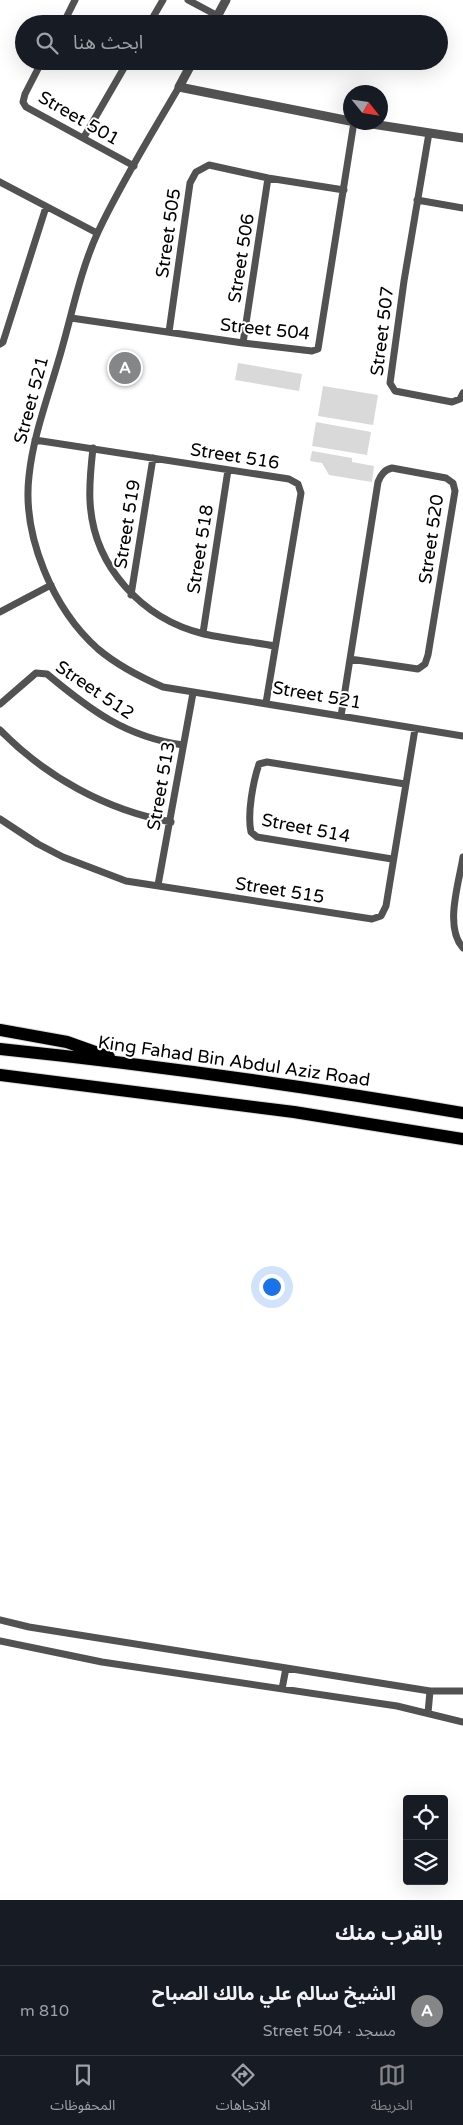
<!DOCTYPE html>
<html lang="ar">
<meta charset="utf-8">
<style>
:root{--surface:#171b24;--page:#242831;--text:#f1f3f6;--muted:#9ea1a6;--line:#363941;--accent:#858687}
body{margin:0;font-family:"Varela Round","Noto Sans Arabic",sans-serif;background:var(--page);color:var(--text);direction:rtl}
.controls{position:absolute;right:15px;bottom:15px;display:grid;overflow:hidden;border-radius:5px;box-shadow:0 5px 20px #0002}
.controls button{width:45px;height:45px;display:grid;place-items:center;padding:0;border:0;border-bottom:1px solid var(--line);background:var(--surface);color:var(--text);font:25px sans-serif}
.compass{position:absolute;left:343px;top:85px;width:45px;height:45px;border-radius:50%;background:var(--surface);box-shadow:0 5px 20px #0002;rotate:120deg}
.you{position:absolute;left:271px;top:1286px;width:18px;height:18px;margin:-12px;border:4px solid #fff;border-radius:50%;background:#1a73e8;box-shadow:0 0 0 8px #1a73e833}
.badge{display:grid;place-items:center;width:32px;height:32px;border-radius:50%;background:var(--accent);color:#fff;font-size:16px;font-weight:700}
.pin{position:absolute;translate:-50% -50%;border:2px solid #fff;box-shadow:0 1px 5px #0006}
.list{margin:0;padding:0;list-style:none}
h2{display:flex;justify-content:space-between;align-items:center;height:65px;margin:0;padding:0 20px;font-size:21px}
h2 small{font-size:16px;font-weight:400;color:var(--muted)}
.list li{display:grid;grid-template-columns:32px 1fr auto;gap:15px;align-items:center;box-sizing:border-box;height:90px;padding:0 20px;border-top:1px solid var(--line)}
.list b{display:block;font-size:19px;white-space:nowrap}
.list p{margin:0;font-size:16px;white-space:nowrap;color:var(--muted)}
.list em{font-size:16px;font-style:normal;color:var(--muted)}
.icon{flex:none;width:28px;height:28px;fill:none;stroke:currentColor;stroke-width:2;stroke-linecap:round;stroke-linejoin:round}
.map{position:relative;flex:none;width:463px;height:1900px;overflow:hidden;direction:ltr}
.search{position:absolute;background:var(--surface);box-shadow:0 5px 20px #0002;left:15px;right:15px;top:15px;height:55px;display:flex;align-items:center;gap:12px;box-sizing:border-box;padding:0 18px;border-radius:28px;color:var(--muted);font-size:19px}
.sheet{height:155px;background:var(--surface)}
nav{display:flex;justify-content:space-around;align-items:center;box-sizing:border-box;height:70px;border-top:1px solid var(--line);background:var(--surface);font-size:14px;color:var(--muted)}
nav a{display:grid;justify-items:center;gap:2px}
nav .on{color:var(--accent)}
.map>svg:first-child{display:block}
.green{fill:#d9d9d9}
.lines{fill:none;stroke-linecap:round;stroke-linejoin:round}
.motorway-casing{stroke:#dbdbdb;stroke-width:14}
.minor{stroke:#525252;stroke-width:7}
.tertiary{stroke:#525252;stroke-width:9}
.motorway{stroke:#000;stroke-width:12}
.labels{text-anchor:middle;stroke-width:4;stroke-linejoin:round;paint-order:stroke}
.street-label{font-size:18px;fill:#000;stroke:#fff}
</style>
<div class="map">
<svg width="463" height="1900" viewBox="0 0 463 1900">
<rect width="100%" height="100%" fill="#fff"/>
<path class="green" d="M238,363L302,374L299,391L235,380Z
M323,386L378,395L373,425L318,416Z
M316,422L371,432L367,455L312,446Z
M312,451L352,458V462L374,466L372,482L329,475L322,463L310,461Z"/>
<g class="lines">
<g class="motorway-casing">
<path id="motorway" d="M0,1030L67,1042L109,1057
M0,1049C155,1065 309,1087 463,1113
M0,1075L294,1112L463,1139"/>
</g>
<path class="minor" d="M188,0L218,16
M63,24L75,0
M149,24L163,0
M42,61L25,94L23,102L26,107L134,166
M179,87C151,135 121,183 98,232C79,273 71,320 58,362C47,400 33,437 29,476C22,536 53,609 98,649C117,665 140,677 163,687L463,736
M429,133L404,281L390,383L395,391L452,402L460,399L463,393
M84,137L128,61
M0,182L97,233
M417,200L463,208
M71,318L243,343L312,351L318,349L354,122
M169,332L190,183L196,172L209,165L268,178L344,190
M243,343L268,178
M0,344L3,342L46,207
M35,440L289,479L298,484L301,493L266,703
M93,448C91,466 89,483 90,501C93,566 142,619 204,634C227,639 252,642 275,646
M131,595L153,458
M0,612L51,585
M203,633L228,470
M0,704L36,673L47,674C90,710 126,737 183,745
M341,716L350,659L418,669L425,664L428,655L455,491L453,483L446,478L392,468C384,470 381,475 378,482L350,659
M0,730C46,777 106,810 171,822
M0,819L38,844L63,857L126,881L372,919L381,916L386,906L415,729
M463,857C459,883 444,927 463,948
M392,859L257,837L251,832C247,814 253,782 259,764L267,762L405,784
M158,885L193,693
M0,1620L29,1627L430,1691H463
M0,1641L102,1662L397,1706L463,1722
M282,1689L286,1668
M428,1713L430,1691"/>
<path class="tertiary" d="M213,24L226,0
M193,61L179,87L350,121
M359,122L463,138"/>
<use href="#motorway" class="motorway"/>
</g>
<g class="labels">
<g class="street-label">
<text transform="translate(79 118) rotate(30)" y="6">Street 501</text>
<text transform="translate(168 233) rotate(-82)" y="6">Street 505</text>
<text transform="translate(241 258) rotate(-81)" y="6">Street 506</text>
<text transform="translate(265 329) rotate(6)" y="6">Street 504</text>
<text transform="translate(382 331) rotate(-83)" y="6">Street 507</text>
<text transform="translate(31 400) rotate(-75)" y="6">Street 521</text>
<text transform="translate(235 456) rotate(9)" y="6">Street 516</text>
<text transform="translate(127 524) rotate(-81)" y="6">Street 519</text>
<text transform="translate(431 539) rotate(-82)" y="6">Street 520</text>
<text transform="translate(200 549) rotate(-81)" y="6">Street 518</text>
<text transform="translate(95 690) rotate(34)" y="6">Street 512</text>
<text transform="translate(317 695) rotate(10)" y="6">Street 521</text>
<text transform="translate(161 786) rotate(-80)" y="6">Street 513</text>
<text transform="translate(306 828) rotate(11)" y="6">Street 514</text>
<text transform="translate(280 890) rotate(9)" y="6">Street 515</text>
<text transform="translate(234 1061) rotate(8)" y="6">King Fahad Bin Abdul Aziz Road</text>
</g>
</g>
</svg>
<div class="controls">
<button><svg class="icon" aria-label="locate" viewBox="0 0 24 24"><circle cx="12" cy="12" r="6"/><path d="M12 2v4M12 18v4M2 12h4M18 12h4"/></svg></button>
<button><svg class="icon" aria-label="layers" viewBox="0 0 24 24"><path d="M12 4l9 5-9 5-9-5zM3 14l9 5 9-5"/></svg></button>
</div>
<svg class="compass" viewBox="-18 -18 36 36"><path d="M0-13l5 13h-10z" fill="#e53935"/><path d="M0 13l5-13h-10z" fill="#9ea1a6"/></svg>
<div class="you"></div>
<div class="pin badge" style="left:125px;top:368px">A</div>
<div class="search"><svg class="icon" aria-label="search" viewBox="0 0 24 24"><circle cx="10" cy="10" r="6"/><path d="M15 15l6 6"/></svg>ابحث هنا</div>
</div>
<section class="sheet">
<h2>بالقرب منك<small></small></h2>
<ul class="list">
<li><span class="badge">A</span><div><b>الشيخ سالم علي مالك الصباح</b><p>مسجد · Street 504</p></div><em>810 m</em></li>
</ul>
</section>
<nav>
<a class="on"><svg class="icon" aria-label="map" viewBox="0 0 24 24"><path d="M3 6l6-2 6 2 6-2v14l-6 2-6-2-6 2zM9 4v14M15 6v14"/></svg>الخريطة</a>
<a><svg class="icon" aria-label="directions" viewBox="0 0 24 24"><path d="M12 3l9 9-9 9-9-9zM9 14v-3h6M13 9l2 2-2 2"/></svg>الاتجاهات</a>
<a><svg class="icon" aria-label="saved" viewBox="0 0 24 24"><path d="M7 4h10v16l-5-4-5 4z"/></svg>المحفوظات</a>
</nav>
